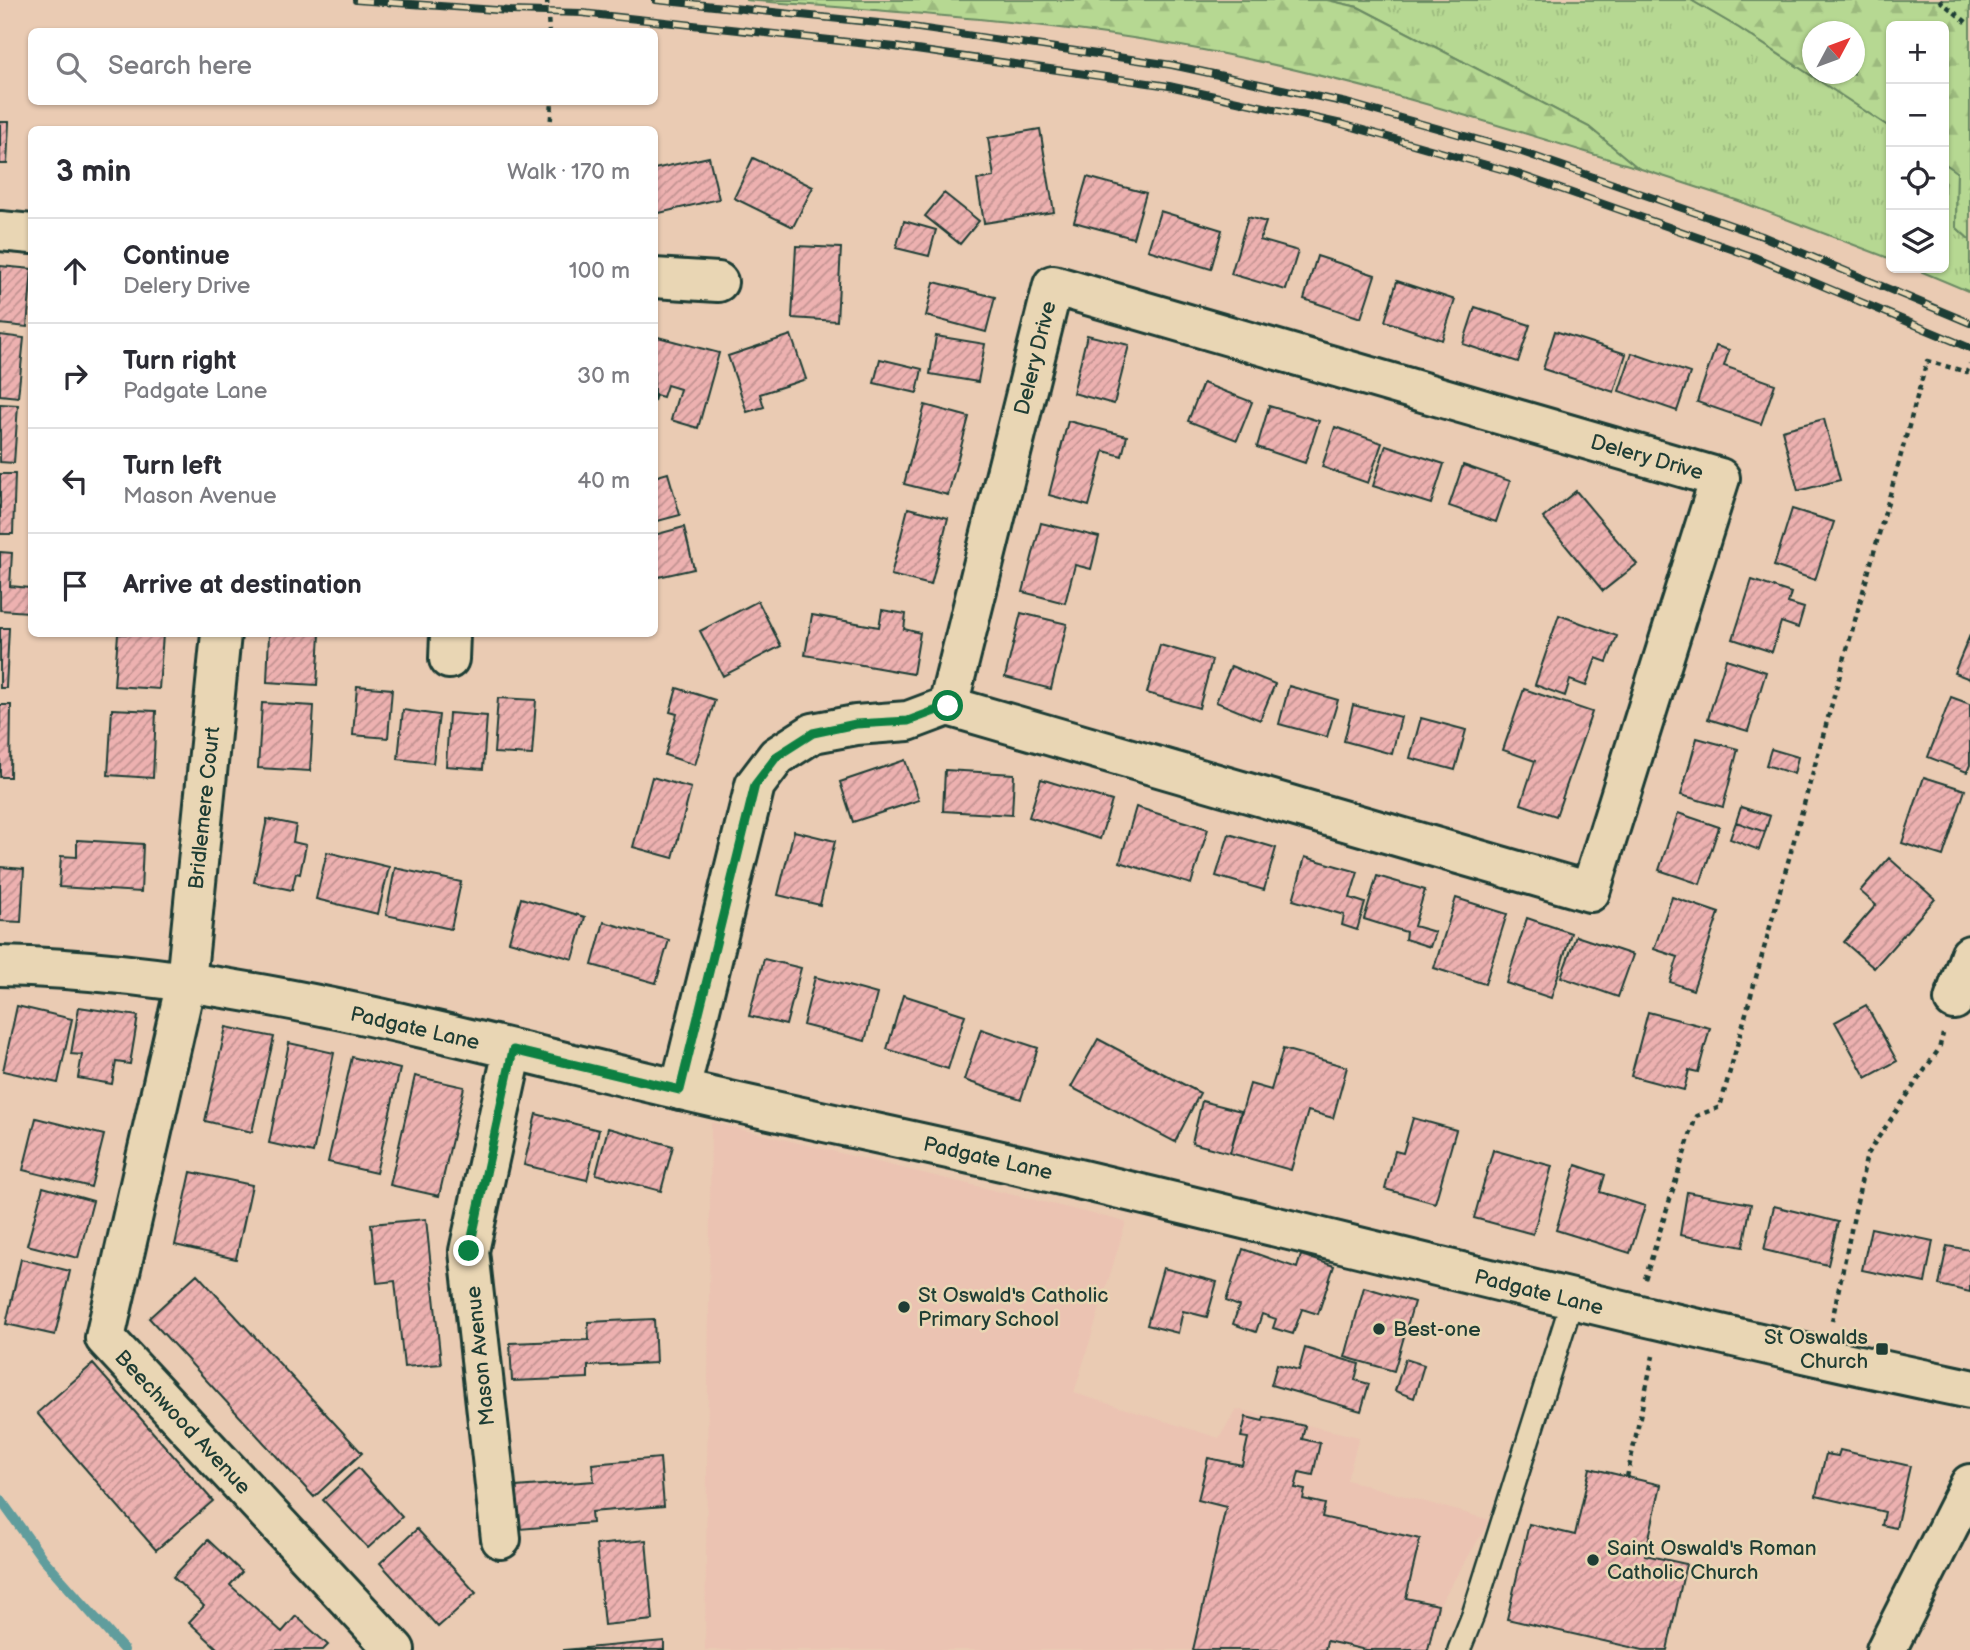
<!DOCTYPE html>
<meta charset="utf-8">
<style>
:root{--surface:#fff;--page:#f7f7f7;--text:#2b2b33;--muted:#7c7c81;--line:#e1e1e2}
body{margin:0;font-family:"Balsamiq Sans",sans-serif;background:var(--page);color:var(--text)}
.controls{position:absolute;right:21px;top:21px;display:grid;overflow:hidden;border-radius:10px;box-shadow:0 2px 5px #0004}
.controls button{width:63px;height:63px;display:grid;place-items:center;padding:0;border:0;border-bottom:2px solid var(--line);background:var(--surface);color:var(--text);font:35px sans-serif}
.compass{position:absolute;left:1802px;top:21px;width:63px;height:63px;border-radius:50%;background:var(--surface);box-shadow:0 2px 5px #0004;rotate:49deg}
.stop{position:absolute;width:21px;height:21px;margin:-16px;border:5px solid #0b8043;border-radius:50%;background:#fff}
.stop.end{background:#0b8043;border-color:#fff;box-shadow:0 2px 7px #0008}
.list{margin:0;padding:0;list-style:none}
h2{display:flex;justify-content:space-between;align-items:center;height:91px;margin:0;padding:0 28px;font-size:30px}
h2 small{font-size:23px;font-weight:400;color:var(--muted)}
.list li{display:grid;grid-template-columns:46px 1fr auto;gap:21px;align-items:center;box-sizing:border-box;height:105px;padding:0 28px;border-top:2px solid var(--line)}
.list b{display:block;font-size:26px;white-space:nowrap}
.list p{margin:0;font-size:23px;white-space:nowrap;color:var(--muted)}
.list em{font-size:23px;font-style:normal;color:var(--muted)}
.icon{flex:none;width:38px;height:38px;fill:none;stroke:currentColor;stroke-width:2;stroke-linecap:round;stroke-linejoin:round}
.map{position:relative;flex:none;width:1970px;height:1650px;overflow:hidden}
.search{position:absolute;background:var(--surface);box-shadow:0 2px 5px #0004;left:28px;top:28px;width:630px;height:77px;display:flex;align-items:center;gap:18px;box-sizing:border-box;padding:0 24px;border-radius:10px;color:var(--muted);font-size:26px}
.panel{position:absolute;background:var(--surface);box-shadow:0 2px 5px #0004;left:28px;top:126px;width:630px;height:511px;border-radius:10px}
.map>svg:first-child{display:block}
.built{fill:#ebc3b2}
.grass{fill:url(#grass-tufts);stroke:#6a8a63;stroke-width:2}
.forest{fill:url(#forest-firs);stroke:#6a8a63;stroke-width:2;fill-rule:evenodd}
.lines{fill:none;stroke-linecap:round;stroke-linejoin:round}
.stream{stroke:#609d9d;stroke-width:10}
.building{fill:url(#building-hatch);stroke:#1f3d34;stroke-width:2}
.service-casing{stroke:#1f3d34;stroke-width:26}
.minor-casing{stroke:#1f3d34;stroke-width:44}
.tertiary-casing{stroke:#1f3d34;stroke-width:44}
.path{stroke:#1f3d34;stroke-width:4.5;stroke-dasharray:5 5;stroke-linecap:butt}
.service{stroke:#e9d6b4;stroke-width:21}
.minor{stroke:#e9d6b4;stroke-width:38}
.tertiary{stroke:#e9d6b4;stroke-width:38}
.rail-casing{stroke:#1f3d34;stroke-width:8}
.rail{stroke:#e9d6b4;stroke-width:5;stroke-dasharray:16;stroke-linecap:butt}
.route{stroke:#0b8043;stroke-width:9}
.poi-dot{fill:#1f3d34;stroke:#e9d6b4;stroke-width:2.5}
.labels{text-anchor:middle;stroke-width:5;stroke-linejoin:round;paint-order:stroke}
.street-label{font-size:21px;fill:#1f3d34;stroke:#e9d6b4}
.poi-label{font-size:21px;fill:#1f3d34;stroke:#e9d6b4;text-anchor:start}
</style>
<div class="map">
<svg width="1970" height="1650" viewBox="0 0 1970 1650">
<defs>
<pattern id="grass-tufts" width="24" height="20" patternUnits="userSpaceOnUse" patternTransform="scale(1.75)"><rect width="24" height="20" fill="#b6d892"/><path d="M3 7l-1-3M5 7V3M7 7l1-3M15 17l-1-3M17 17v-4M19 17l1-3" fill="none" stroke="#9cba7e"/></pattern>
<pattern id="forest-firs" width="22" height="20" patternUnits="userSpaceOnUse" patternTransform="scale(1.75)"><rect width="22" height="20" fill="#b6d892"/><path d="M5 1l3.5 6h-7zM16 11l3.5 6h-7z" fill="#9cba7e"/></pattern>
<pattern id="building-hatch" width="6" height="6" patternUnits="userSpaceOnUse" patternTransform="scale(1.75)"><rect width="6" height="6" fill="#edb1b0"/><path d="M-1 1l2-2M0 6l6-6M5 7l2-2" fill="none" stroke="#bf9190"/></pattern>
</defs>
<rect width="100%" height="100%" fill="#eacbb3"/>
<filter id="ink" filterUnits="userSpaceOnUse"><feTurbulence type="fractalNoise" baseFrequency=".0143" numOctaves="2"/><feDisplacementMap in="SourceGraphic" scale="14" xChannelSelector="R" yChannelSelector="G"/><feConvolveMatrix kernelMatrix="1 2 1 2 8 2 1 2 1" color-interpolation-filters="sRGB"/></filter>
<g filter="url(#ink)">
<path class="built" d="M711,1122L1126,1222L1074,1393L1219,1438L1237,1409L1359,1437L1347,1480L1490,1520L1441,1602L1430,1650H705Z"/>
<path class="grass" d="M1327,0H1691L1739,28L1891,128V259L1739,201L1638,168L1589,127L1358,7Z
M1944,163L1957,171L1956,227L1970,240V292L1913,268H1944Z"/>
<path class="forest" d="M745,0H1327L1358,7L1589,127L1638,168C1494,124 1351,78 1203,50C1052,21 899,12 745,0Z
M1691,0H1970V240L1956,227L1957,172L1944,163V26H1891V128L1739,28ZM1812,32H1854V74H1812Z"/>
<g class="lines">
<path class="stream" d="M0,1499L43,1559L124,1650"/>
</g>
<path class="building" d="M0,122H9L7,164H0Z
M1040,129L1054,212L984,223L977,180L994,177L988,138Z
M709,157L719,199L655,214L654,169Z
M753,158L813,187L793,227L734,198Z
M1087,177L1146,193L1133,238L1074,222Z
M944,193L979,221L960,244L925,216Z
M1160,211L1222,230L1211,269L1148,250Z
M1248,217L1266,222L1260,240L1298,251L1286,290L1231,274Z
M904,221L936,230L929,256L896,248Z
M796,246L841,248L837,321L792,318Z
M1317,256L1375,275L1361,318L1304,299Z
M0,266L32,269L27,327L0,324Z
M1397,281L1455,300L1442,340L1385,321Z
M934,282L995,297L986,332L926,316Z
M1475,307L1530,325L1518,362L1463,344Z
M1555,331L1626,354L1614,392L1543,369Z
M0,335L24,338L18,397L0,395Z
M791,335L806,379L760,394L764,407L747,412L728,356Z
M1087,335L1129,345L1114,404L1073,393Z
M654,336L719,353L698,428L671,420L680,389L667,385L663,397L656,395L654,401Z
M936,336L985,344L978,382L930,374Z
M1716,346L1729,350L1724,366L1775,384L1761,424L1697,402Z
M1632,353L1690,373L1677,411L1619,391Z
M880,359L922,369L917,393L874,383Z
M1203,383L1252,402L1237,440L1188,421Z
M0,404L18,405L14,463L0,462Z
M925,405L969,417L948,495L904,484Z
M1269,406L1319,421L1305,463L1257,447Z
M1824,419L1840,480L1798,491L1782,430Z
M1068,421L1127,436L1122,456L1104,451L1089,506L1049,495Z
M1335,427L1382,443L1368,483L1322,467Z
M1386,445L1444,464L1431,504L1373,486Z
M1463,465L1510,481L1496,522L1449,506Z
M668,473L680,515L654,522V477Z
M0,474H15L13,534H0Z
M1576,491L1637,564L1603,591L1543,518Z
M908,508L948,518L931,585L891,575Z
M1792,509L1834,522L1815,580L1774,566Z
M1041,523L1099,537L1091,569L1075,565L1065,603L1023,592Z
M684,527L694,569L654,578V535Z
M0,552L12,553L10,586L30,588L29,612L0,610Z
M1752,580L1791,593L1788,603L1804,608L1798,628L1781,622L1772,652L1733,639Z
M758,601L781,646L723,676L700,631Z
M882,610L906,614L904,629L920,633L913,674L805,655L812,615L879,627Z
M1021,613L1067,624L1051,689L1005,677Z
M1559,615L1617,636L1607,662L1596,658L1586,686L1570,680L1565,696L1535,685Z
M0,628H9L6,688H0Z
M118,634H163L159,689L114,686Z
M269,634H320L317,685L267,682Z
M1970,635V679L1954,673Z
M1160,645L1212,660L1199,708L1147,693Z
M1726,659L1766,672L1748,731L1708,719Z
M1231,666L1275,684L1260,720L1216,702Z
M357,686L392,689L388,738L353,735Z
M1289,686L1338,700L1327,737L1279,724Z
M677,688L715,700L695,765L665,755L677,714L670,712Z
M1524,689L1592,712L1556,816L1521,804L1535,761L1503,750Z
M1951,697L1970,704V765L1967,772L1928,757Z
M498,698L536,700L532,755L494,753Z
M262,703L314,706L310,771L258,768Z
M0,705H11L10,777H0Z
M1353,705L1401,717L1392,754L1344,741Z
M112,709L156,711L153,778L108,775Z
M403,710L439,715L433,763L398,759Z
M449,713L487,716L483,769L446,766Z
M1421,718L1466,730L1455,770L1410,758Z
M1697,738L1738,749L1723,807L1681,795Z
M1771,749L1798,757L1794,774L1766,765Z
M905,760L919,800L853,822L840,782Z
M945,770L1014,774L1012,815L943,811Z
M652,777L691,788L673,858L633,847Z
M1924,777L1965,790L1943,856L1902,843Z
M1041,779L1112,801L1100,839L1029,817Z
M1136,807L1208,829L1191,884L1120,862Z
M1741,807L1770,816L1765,832L1736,822Z
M1678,813L1719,827L1700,884L1659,870Z
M267,819L296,825L293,842L306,845L300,874L296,873L292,890L254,882Z
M1736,822L1765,832L1759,850L1730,839Z
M794,831L835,841L820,905L778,895Z
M1229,834L1276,848L1264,890L1216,876Z
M77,840L143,844L141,892L59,887L61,856L77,857Z
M327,852L389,867L378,914L316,899Z
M1305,857L1358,872L1350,898L1365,903L1357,930L1342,925L1344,915L1293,900Z
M1889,858L1935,899L1874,968L1844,942L1876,905L1860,891Z
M0,867L24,869L21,922L0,921Z
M395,868L461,882L451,929L386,915Z
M1377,876L1425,890L1414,926L1435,932L1430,947L1405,939L1406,932L1364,919Z
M1672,897L1719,913L1693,990L1670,982L1678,957L1654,949Z
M521,898L585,917L573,959L509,941Z
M1456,898L1507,914L1485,984L1434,968Z
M1527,918L1571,933L1551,998L1506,983Z
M604,922L669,940L656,983L592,965Z
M1576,936L1633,955L1618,997L1561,977Z
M764,959L801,968L786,1025L749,1016Z
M815,977L877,994L865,1041L803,1025Z
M903,995L965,1015L948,1069L887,1049Z
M1866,1005L1897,1061L1866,1078L1835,1022Z
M17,1006L72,1019L58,1083L3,1071Z
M79,1007L138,1016L130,1064L116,1062L112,1084L78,1078L82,1055L71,1054Z
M1648,1012L1710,1028L1698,1072L1689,1070L1684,1090L1631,1076Z
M226,1027L274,1037L252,1132L205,1121Z
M981,1029L1038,1048L1021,1099L964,1080Z
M1098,1039L1200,1093L1175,1142L1071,1087Z
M289,1043L334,1053L313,1153L269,1143Z
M1283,1049L1347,1067L1333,1118L1308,1111L1291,1170L1230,1153L1250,1084L1271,1090Z
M352,1057L400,1069L376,1173L328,1162Z
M415,1076L464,1087L439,1196L390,1185Z
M1202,1101L1241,1111L1230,1153L1192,1143Z
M536,1114L599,1130L587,1180L524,1165Z
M36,1118L104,1135L91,1187L23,1170Z
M1413,1118L1456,1130L1435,1203L1385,1189L1395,1151L1403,1153Z
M608,1128L673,1146L661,1191L596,1174Z
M1493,1150L1552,1166L1533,1234L1474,1218Z
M1576,1165L1605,1175L1600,1192L1645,1206L1630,1253L1556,1230Z
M191,1172L252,1185L236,1259L175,1245Z
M43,1187L93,1201L78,1258L27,1245Z
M1687,1192L1751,1204L1743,1247L1680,1235Z
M1774,1206L1838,1222L1828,1265L1764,1250Z
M426,1219L441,1364L404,1367L395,1281L377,1283L371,1224Z
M1871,1228L1933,1241L1925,1283L1862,1270Z
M1947,1246L1970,1250V1292L1939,1285Z
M1243,1249L1297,1268L1301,1255L1334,1266L1318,1314L1302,1309L1293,1334L1273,1328L1276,1319L1262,1314L1256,1332L1233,1324L1239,1306L1226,1301Z
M21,1259L70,1271L55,1335L6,1324Z
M1163,1268L1217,1282L1207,1317L1183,1311L1178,1333L1147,1325Z
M197,1274L362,1453L314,1497L149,1318Z
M1364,1287L1414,1302L1394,1371L1345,1357Z
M654,1319L656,1363L588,1366V1378L512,1381L510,1343L589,1340L588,1322Z
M1305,1348L1359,1364L1355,1380L1369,1384L1361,1411L1271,1385L1277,1364L1299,1370Z
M1405,1359L1424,1365L1414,1398L1395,1391Z
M93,1364L213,1501L156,1550L37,1413Z
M1246,1417L1263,1421L1264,1417L1305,1426L1302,1439L1320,1443L1313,1475L1299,1472L1295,1488L1305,1490L1303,1499L1325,1504L1322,1517L1420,1539L1406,1598L1438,1605L1428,1650H1366L1327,1641L1325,1650H1193L1226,1507L1198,1500L1208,1458L1242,1465L1248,1438L1241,1437Z
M1840,1450L1910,1466L1896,1528L1882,1525L1885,1512L1816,1496L1826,1454L1838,1456Z
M660,1458L664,1506L591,1512L592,1523L519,1529L516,1487L594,1481L592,1464Z
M358,1468L402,1517L368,1548L323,1500Z
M1590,1468L1661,1485L1645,1555L1686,1564L1667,1650H1643L1507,1619L1529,1524L1575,1535Z
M417,1529L476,1593L438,1627L380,1563Z
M208,1540L242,1572L230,1585L282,1632L296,1616L328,1645L323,1650H219L189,1622L204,1606L173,1577Z
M646,1540L653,1620L604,1625L596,1545Z
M664,1641V1650H563Z"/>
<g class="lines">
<g class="service-casing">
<path id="service" d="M1459,1650L1473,1615L1572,1301"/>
</g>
<g class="minor-casing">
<path id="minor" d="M0,231L32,234
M654,278L718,282
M221,634L186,982L105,1338L395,1650
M449,659L450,634
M1954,1000L1970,955
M680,1090L755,785L777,756L813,733L856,725L908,721L948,706L1590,892L1720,478L1053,285L948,706
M501,1539L469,1251L513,1050
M1886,1650L1970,1484"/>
</g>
<g class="tertiary-casing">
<path id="tertiary" d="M0,966C230,971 454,1037 677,1089C792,1116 908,1139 1023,1166C1339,1240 1652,1323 1970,1389"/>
</g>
<path class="path" d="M547,0L549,32
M1939,0L1970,25
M550,130L552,102
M1645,1279L1696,1116L1720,1107L1927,361L1967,372L1970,364
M1832,1321L1867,1154L1939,1049L1943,1034
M1627,1477L1653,1356"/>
<use href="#service" class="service"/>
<use href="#minor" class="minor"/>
<use href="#tertiary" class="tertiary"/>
<g class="rail-casing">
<path id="rail" d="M356,0L510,11L582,13L895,47L1169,86L1342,124L1515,173L1754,257L1970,348
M656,0L898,25L1172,65L1347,103L1522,152L1762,236L1970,323"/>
</g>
<use href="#rail" class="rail"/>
</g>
</g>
<g class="lines" filter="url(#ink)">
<path class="route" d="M469,1251L513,1050L680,1090L755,785L777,756L813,733L856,724L908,721L948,706"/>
</g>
<g class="poi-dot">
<circle cx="904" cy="1307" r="7"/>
<circle cx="1379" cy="1329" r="7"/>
<rect x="1875" y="1342" width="14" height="14" rx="3.5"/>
<circle cx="1593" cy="1560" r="7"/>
</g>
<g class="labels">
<g class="street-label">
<text transform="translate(1035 358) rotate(-76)" y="7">Delery Drive</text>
<text transform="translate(1647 457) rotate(16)" y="7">Delery Drive</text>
<text transform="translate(204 808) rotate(-84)" y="7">Bridlemere Court</text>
<text transform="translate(415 1028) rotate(13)" y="7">Padgate Lane</text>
<text transform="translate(988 1158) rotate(13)" y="7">Padgate Lane</text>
<text transform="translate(1539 1292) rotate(14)" y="7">Padgate Lane</text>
<text transform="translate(480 1356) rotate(-96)" y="7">Mason Avenue</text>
<text transform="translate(183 1422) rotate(47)" y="7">Beechwood Avenue</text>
</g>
<g class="poi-label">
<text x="918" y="1302">St Oswald's Catholic<tspan x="918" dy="24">Primary School</tspan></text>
<text x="1393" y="1336">Best-one</text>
<text x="1868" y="1344" text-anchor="end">St Oswalds<tspan x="1868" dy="24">Church</tspan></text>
<text x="1607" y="1555">Saint Oswald's Roman<tspan x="1607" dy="24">Catholic Church</tspan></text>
</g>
</g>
</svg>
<div class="controls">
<button>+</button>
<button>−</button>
<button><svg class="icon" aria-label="locate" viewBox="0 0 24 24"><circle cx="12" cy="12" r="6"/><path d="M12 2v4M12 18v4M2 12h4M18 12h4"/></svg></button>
<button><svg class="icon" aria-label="layers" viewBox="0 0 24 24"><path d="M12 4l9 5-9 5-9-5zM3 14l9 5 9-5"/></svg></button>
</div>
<svg class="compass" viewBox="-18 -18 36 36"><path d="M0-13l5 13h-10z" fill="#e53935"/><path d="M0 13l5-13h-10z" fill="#7c7c81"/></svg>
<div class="stop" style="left:948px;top:706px"></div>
<div class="stop end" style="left:469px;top:1251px"></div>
<div class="search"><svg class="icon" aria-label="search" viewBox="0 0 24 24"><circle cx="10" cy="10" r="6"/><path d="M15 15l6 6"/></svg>Search here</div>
<section class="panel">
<h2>3 min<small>Walk · 170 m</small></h2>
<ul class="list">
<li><svg class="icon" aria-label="ahead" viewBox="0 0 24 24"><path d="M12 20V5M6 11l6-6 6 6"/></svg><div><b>Continue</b><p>Delery Drive</p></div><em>100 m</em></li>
<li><svg class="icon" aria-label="right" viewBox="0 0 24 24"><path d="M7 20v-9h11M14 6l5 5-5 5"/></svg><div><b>Turn right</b><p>Padgate Lane</p></div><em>30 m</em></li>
<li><svg class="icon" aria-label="left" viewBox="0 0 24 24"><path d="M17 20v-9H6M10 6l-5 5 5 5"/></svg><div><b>Turn left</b><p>Mason Avenue</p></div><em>40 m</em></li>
<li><svg class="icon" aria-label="arrive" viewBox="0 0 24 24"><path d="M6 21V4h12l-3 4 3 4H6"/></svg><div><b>Arrive at destination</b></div></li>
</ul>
</section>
</div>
